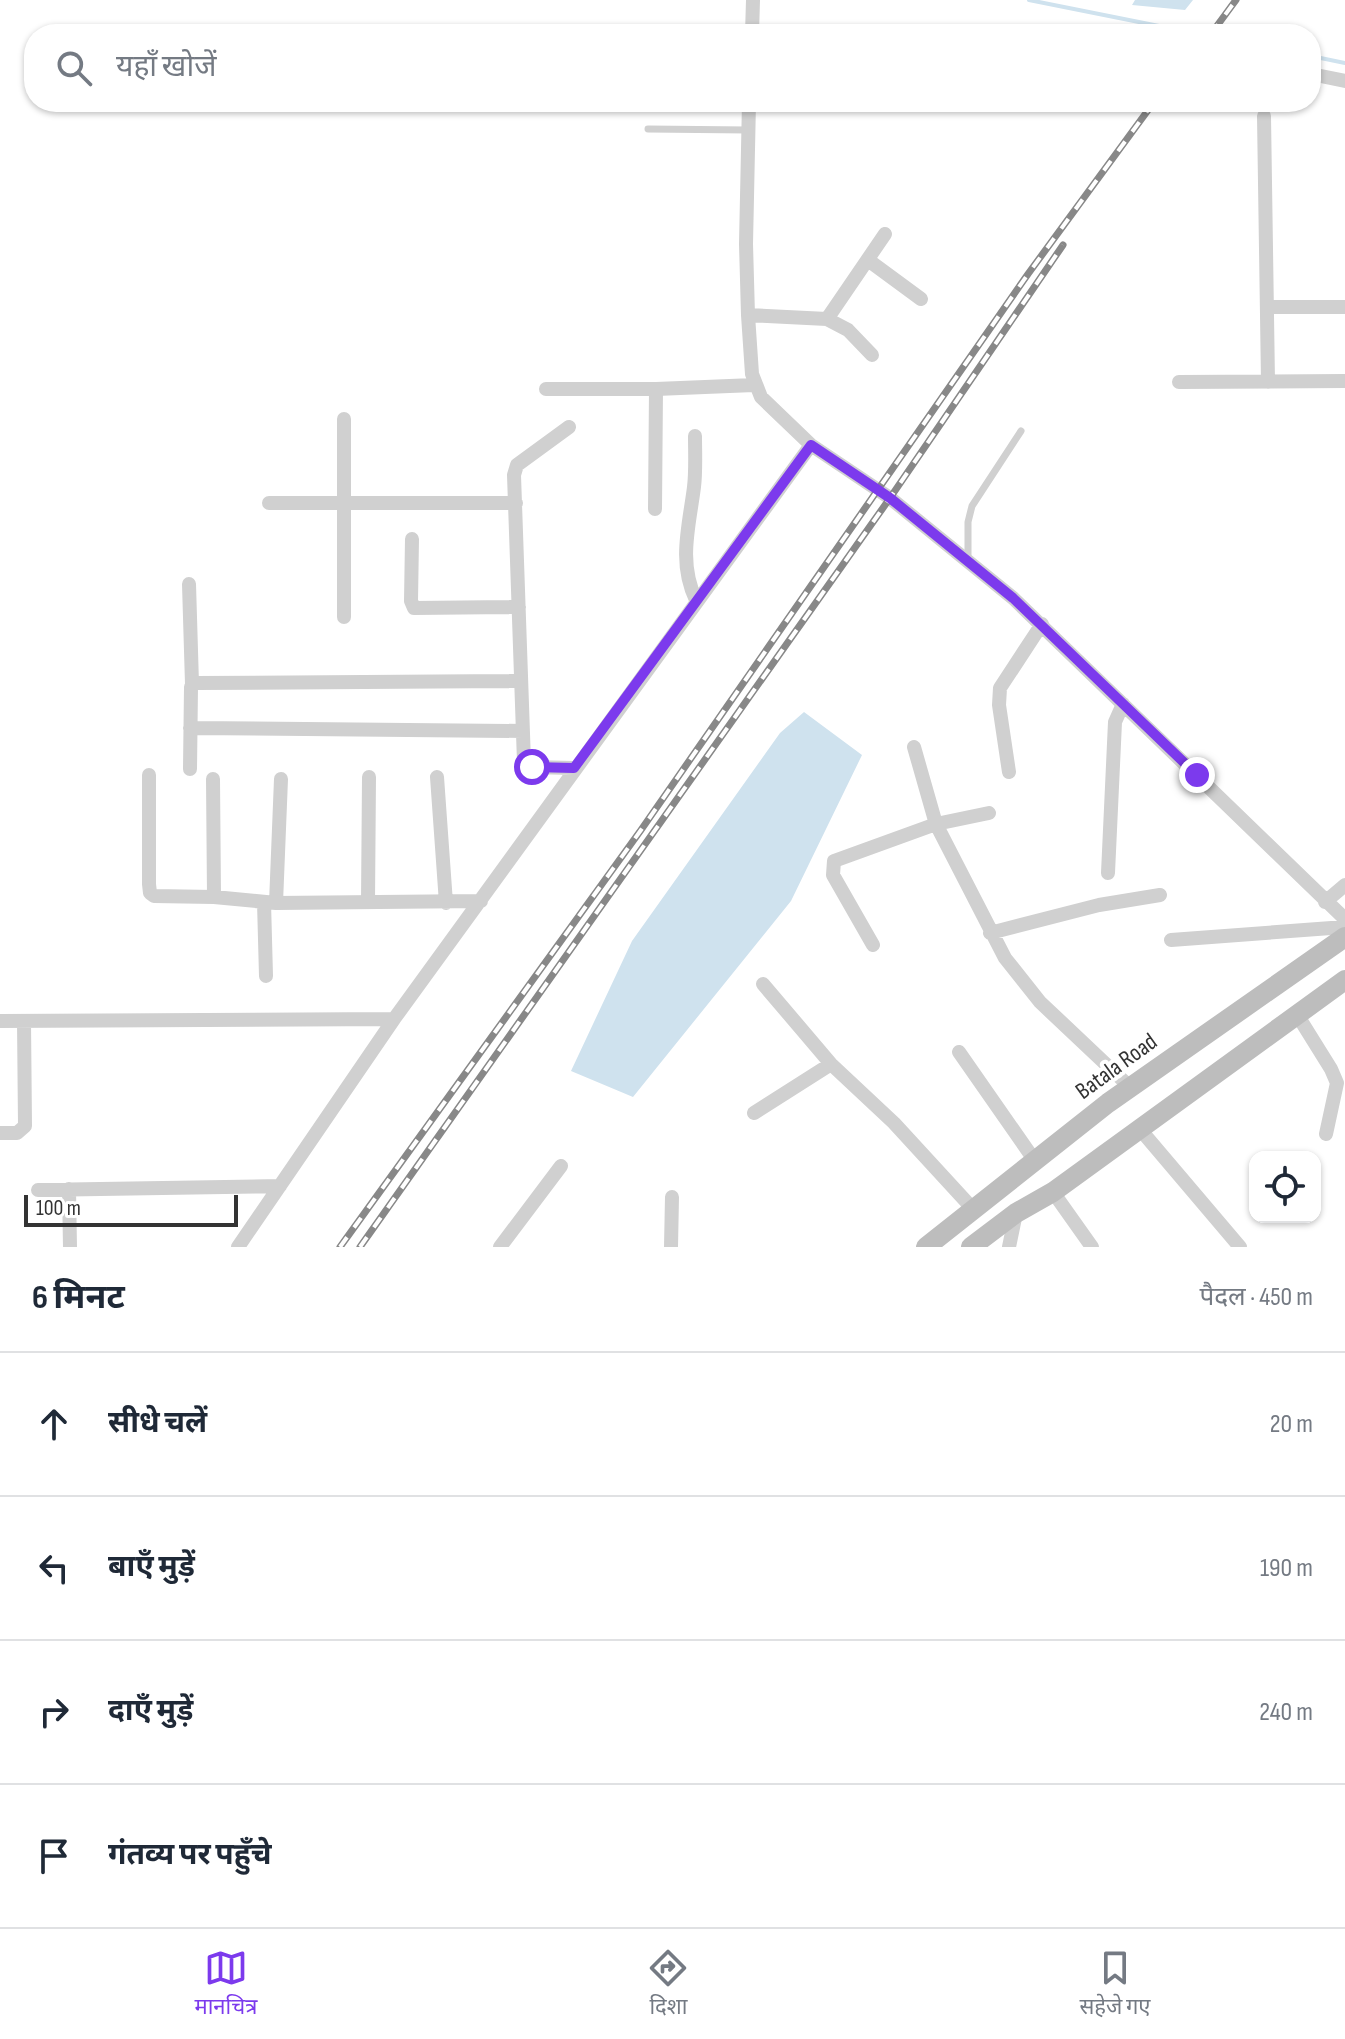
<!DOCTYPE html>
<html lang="hi">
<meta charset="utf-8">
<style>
:root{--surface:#fff;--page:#f2f2f3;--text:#1f2937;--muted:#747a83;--line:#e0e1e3;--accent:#7c3aed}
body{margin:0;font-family:"Sofia Sans Condensed","Noto Sans Devanagari",sans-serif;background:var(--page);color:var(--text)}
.controls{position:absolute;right:24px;bottom:24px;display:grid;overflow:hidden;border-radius:16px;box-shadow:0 2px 6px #0004}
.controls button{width:72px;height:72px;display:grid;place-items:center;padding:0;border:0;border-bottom:2px solid var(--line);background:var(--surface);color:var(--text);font:40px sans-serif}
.scale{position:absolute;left:24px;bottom:20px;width:214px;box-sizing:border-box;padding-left:8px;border:4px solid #333;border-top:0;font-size:22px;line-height:28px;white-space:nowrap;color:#333;-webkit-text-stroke:6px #fff;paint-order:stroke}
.stop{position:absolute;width:24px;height:24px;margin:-18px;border:6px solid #7c3aed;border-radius:50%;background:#fff}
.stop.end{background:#7c3aed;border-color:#fff;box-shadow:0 2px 8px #0008}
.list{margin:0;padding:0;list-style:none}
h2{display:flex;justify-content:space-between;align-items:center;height:104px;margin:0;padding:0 32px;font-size:34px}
h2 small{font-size:26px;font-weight:400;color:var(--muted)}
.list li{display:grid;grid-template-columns:52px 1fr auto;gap:24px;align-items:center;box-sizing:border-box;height:144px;padding:0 32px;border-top:2px solid var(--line)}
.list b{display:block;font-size:30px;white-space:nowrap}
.list em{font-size:26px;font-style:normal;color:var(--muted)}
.icon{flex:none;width:44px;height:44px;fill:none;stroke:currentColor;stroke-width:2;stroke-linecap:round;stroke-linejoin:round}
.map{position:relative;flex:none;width:1345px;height:1247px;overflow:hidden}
.search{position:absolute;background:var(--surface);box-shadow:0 2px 6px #0004;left:24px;right:24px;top:24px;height:88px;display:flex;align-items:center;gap:20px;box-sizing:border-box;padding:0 28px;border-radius:32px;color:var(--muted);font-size:30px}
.sheet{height:680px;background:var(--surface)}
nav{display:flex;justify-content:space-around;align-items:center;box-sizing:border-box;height:112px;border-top:2px solid var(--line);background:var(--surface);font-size:22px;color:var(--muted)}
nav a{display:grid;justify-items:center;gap:4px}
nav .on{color:var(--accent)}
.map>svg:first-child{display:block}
.water{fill:#cfe2ee}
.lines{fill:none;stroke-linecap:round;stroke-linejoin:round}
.stream{stroke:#cfe2ee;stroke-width:4}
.lane{stroke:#d0d0d0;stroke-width:7}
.street{stroke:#d0d0d0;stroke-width:14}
.secondary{stroke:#bdbdbd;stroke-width:20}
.rail-casing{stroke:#888;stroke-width:7}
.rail{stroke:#fff;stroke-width:4;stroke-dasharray:12;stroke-linecap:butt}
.route{stroke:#7c3aed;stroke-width:10}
.labels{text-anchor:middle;stroke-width:8;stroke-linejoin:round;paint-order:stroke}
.street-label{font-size:24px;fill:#333;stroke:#fff}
</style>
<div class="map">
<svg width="1345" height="1247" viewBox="0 0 1345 1247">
<rect width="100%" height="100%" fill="#fff"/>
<path class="water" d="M1135,0H1193L1185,10L1132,5Z
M804,712L862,755L791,901L633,1097L571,1071L632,941L780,733Z"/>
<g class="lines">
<path class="stream" d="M1029,0L1199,34
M1311,56L1345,63"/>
<path class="lane" d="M648,129L748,130
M968,559V522L972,506L1021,431"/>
<path class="street" d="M752,34L753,0
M1311,74L1345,81
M749,102L746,244L748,315L752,374L761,397L811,445L890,498L1013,598L1345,919
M1264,116L1268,382
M868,260L921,299
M1267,307H1345
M748,315L827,319L848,330L872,355
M827,319L885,234
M1179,382L1345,381
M546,389H656L754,385
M344,419V617
M569,427L517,465L514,475L524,762L532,767L574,768
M695,436C695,453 696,471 694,487C689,527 678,562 696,600
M269,503H516
M655,509L656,389
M412,539L411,601L414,608L519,607
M189,584L192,684
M190,728L523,731
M914,747L936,824L1005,958L1040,1002L1130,1087
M190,769L191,687L195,683L521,681
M1009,772L999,705L1000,688L1042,624
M149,775V884L150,893L154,896L214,897L276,903L481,901
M437,777L446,903
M213,779L214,897
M1108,873L1115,722L1123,704
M368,901L369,777
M264,902L266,976
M1325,902L1345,885
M276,903L281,779
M990,933L1099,905L1160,895
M1171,940L1345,927
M873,945L833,875L834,861L936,824L989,813
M763,984L831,1064L894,1123L973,1209
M1298,1016L1331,1069L1337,1083L1326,1134
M0,1021L394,1019
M959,1052L1035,1161
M754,1113L831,1064
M1139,1128L1240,1247
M0,1133H17L25,1126L24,1021
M69,1189L70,1247
M38,1190L280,1186
M1053,1192L1092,1247
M238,1247L394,1019L811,445
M500,1247L561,1166
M671,1247L672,1197
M1009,1247L1016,1213"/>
<path class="secondary" d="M926,1247L1108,1103L1345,937
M971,1247L1016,1213L1053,1192L1345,980"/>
<g class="rail-casing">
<path id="rail" d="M1211,34L1236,0
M340,1247L641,830L1028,274L1154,102
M360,1247L890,498L1063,245"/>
</g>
<use href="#rail" class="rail"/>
</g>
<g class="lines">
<path class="route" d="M532,767L574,768L811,445L890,498L1013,598L1197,775"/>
</g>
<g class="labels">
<g class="street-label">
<text transform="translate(1116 1066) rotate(-36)" y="8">Batala Road</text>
</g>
</g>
</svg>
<div class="controls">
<button><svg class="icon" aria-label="locate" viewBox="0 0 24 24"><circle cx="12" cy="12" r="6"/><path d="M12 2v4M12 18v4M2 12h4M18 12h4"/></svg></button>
</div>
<div class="scale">100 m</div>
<div class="stop" style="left:532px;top:767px"></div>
<div class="stop end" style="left:1197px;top:775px"></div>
<div class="search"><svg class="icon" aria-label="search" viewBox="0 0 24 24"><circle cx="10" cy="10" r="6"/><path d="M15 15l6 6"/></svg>यहाँ खोजें</div>
</div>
<section class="sheet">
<h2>6 मिनट<small>पैदल · 450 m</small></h2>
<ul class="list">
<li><svg class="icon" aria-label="ahead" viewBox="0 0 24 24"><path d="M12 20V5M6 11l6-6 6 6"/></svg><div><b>सीधे चलें</b></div><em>20 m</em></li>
<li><svg class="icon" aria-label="left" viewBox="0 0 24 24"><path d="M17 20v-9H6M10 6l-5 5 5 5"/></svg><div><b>बाएँ मुड़ें</b></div><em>190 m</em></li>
<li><svg class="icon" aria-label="right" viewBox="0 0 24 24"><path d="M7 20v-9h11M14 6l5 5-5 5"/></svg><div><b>दाएँ मुड़ें</b></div><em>240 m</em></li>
<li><svg class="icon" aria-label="arrive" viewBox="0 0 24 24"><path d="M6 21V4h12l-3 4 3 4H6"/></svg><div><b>गंतव्य पर पहुँचे</b></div></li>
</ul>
</section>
<nav>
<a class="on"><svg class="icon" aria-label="map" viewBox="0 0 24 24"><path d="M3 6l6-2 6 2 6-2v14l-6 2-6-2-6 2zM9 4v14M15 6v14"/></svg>मानचित्र</a>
<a><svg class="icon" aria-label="directions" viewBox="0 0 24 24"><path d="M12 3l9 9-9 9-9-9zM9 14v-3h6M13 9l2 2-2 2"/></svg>दिशा</a>
<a><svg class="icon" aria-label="saved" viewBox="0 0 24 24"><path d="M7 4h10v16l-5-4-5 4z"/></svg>सहेजे गए</a>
</nav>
